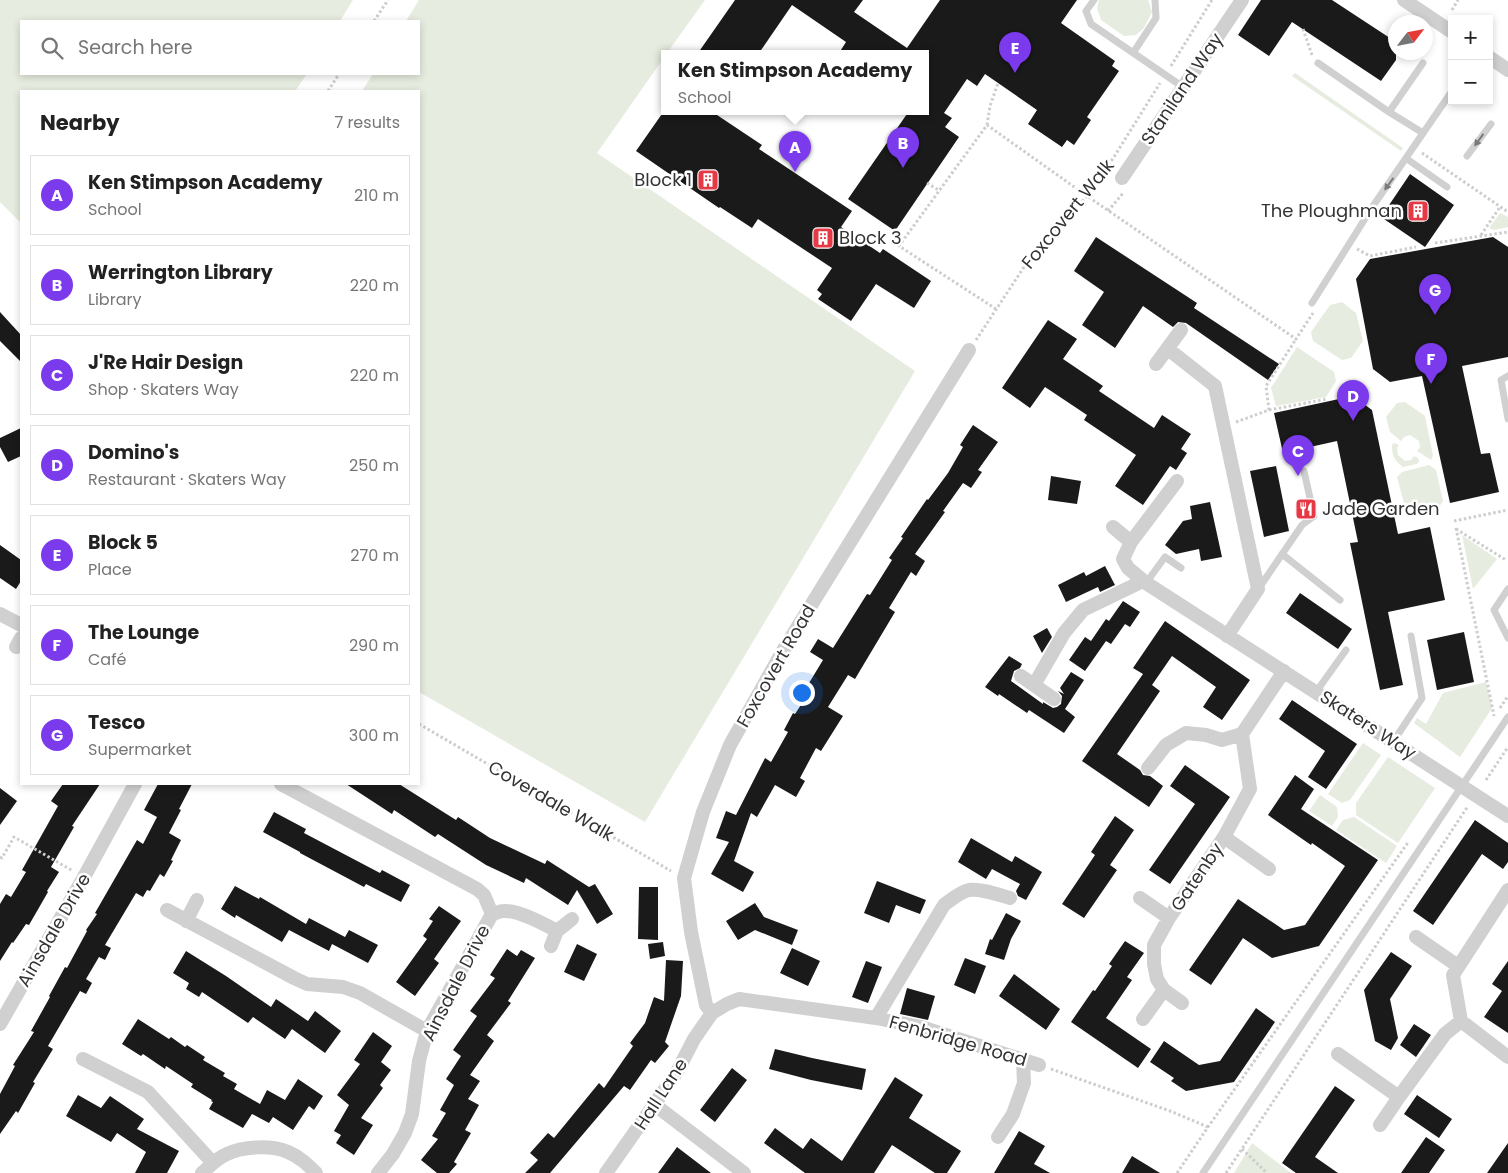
<!DOCTYPE html>
<meta charset="utf-8">
<style>
:root{--surface:#fff;--page:#f2f2f2;--text:#222;--muted:#767676;--line:#e0e0e0;--accent:#7c3aed}
body{margin:0;font-family:Poppins,sans-serif;background:var(--page);color:var(--text)}
.controls{position:absolute;right:15px;top:15px;display:grid;overflow:hidden;border-radius:0px;box-shadow:0 2px 8px #0003}
.controls button{width:45px;height:45px;display:grid;place-items:center;padding:0;border:0;border-bottom:1px solid var(--line);background:var(--surface);color:var(--text);font:25px sans-serif}
.compass{position:absolute;left:1388px;top:15px;width:45px;height:45px;border-radius:50%;background:var(--surface);box-shadow:0 2px 8px #0003;rotate:58deg}
.you{position:absolute;left:801px;top:692px;width:18px;height:18px;margin:-12px;border:4px solid #fff;border-radius:50%;background:#1a73e8;box-shadow:0 0 0 8px #1a73e833}
.badge{display:grid;place-items:center;width:32px;height:32px;border-radius:50%;background:var(--accent);color:#fff;font-size:16px;font-weight:700}
.pin{position:absolute;translate:-50% -41px;filter:drop-shadow(0 1px 2px #0008)}
.pin::after{content:'';position:absolute;top:26px;width:18px;height:15px;background:inherit;clip-path:polygon(0 0,100% 0,50% 100%)}
.popup{position:absolute;left:661px;top:50px;width:268px;height:65px;box-sizing:border-box;display:grid;place-content:center;border-radius:0px;background:var(--surface);filter:drop-shadow(0 1px 4px #0005);font-size:16px;white-space:nowrap;color:var(--muted)}
.popup b{font-size:19px;color:var(--text)}
.popup::after{content:'';position:absolute;left:50%;top:100%;margin-left:-10px;border:10px solid transparent;border-top-color:var(--surface)}
.list{margin:0;padding:0;list-style:none}
h2{display:flex;justify-content:space-between;align-items:center;height:65px;margin:0;padding:0 20px;font-size:21px}
h2 small{font-size:16px;font-weight:400;color:var(--muted)}
.list li{display:grid;grid-template-columns:32px 1fr auto;gap:15px;align-items:center;box-sizing:border-box;height:80px;margin:0 10px 10px;padding:0 10px;border:1px solid var(--line);border-radius:0px}
.list b{display:block;font-size:19px;white-space:nowrap}
.list p{margin:0;font-size:16px;white-space:nowrap;color:var(--muted)}
.list em{font-size:16px;font-style:normal;color:var(--muted)}
.icon{flex:none;width:28px;height:28px;fill:none;stroke:currentColor;stroke-width:2;stroke-linecap:round;stroke-linejoin:round}
.map{position:relative;flex:none;width:1508px;height:1173px;overflow:hidden}
.search{position:absolute;background:var(--surface);box-shadow:0 2px 8px #0003;left:20px;top:20px;width:400px;height:55px;display:flex;align-items:center;gap:12px;box-sizing:border-box;padding:0 18px;border-radius:0px;color:var(--muted);font-size:19px}
.panel{position:absolute;background:var(--surface);box-shadow:0 2px 8px #0003;left:20px;top:90px;width:400px;height:695px;border-radius:0px}
.map>svg:first-child{display:block}
.green{fill:#e6ecdf}
.building{fill:#1a1a1a}
.lines{fill:none;stroke-linecap:round;stroke-linejoin:round}
.path{stroke:#cdcdcd;stroke-width:3;stroke-dasharray:2.5 2.5;stroke-linecap:butt}
.service{stroke:#d0d0d0;stroke-width:7}
.minor{stroke:#d0d0d0;stroke-width:14}
.oneway{fill:#7a7a7a}
.labels{text-anchor:middle;stroke-width:5;stroke-linejoin:round;paint-order:stroke}
.street-label{font-size:18px;fill:#333;stroke:#fff}
.poi-label{font-size:18px;fill:#333;stroke:#fff;text-anchor:end}
</style>
<div class="map">
<svg width="1508" height="1173" viewBox="0 0 1508 1173">
<rect width="100%" height="100%" fill="#fff"/>
<path class="green" d="M0,0H353L340,21H21V74H307L295,91H21V223L0,202Z
M419,0H705L667,53H665V56L597,153L915,371L645,822L419,692V91H362L373,74H419V21H406Z
M1099,0H1148L1152,12L1144,28L1136,35L1124,36L1101,20L1097,8Z
M1295,73L1403,148L1401,151L1292,76Z
M1500,213L1508,217V227L1494,230L1489,228Z
M1342,302L1356,313L1363,341L1351,358L1342,360L1313,341L1311,332L1330,305Z
M1297,347L1334,372L1336,381L1326,397L1276,406L1271,388Z
M1405,402L1425,416L1433,456L1431,460L1417,451L1420,447L1419,441L1410,435L1404,437L1401,441L1390,432L1386,417L1397,403Z
M1394,443L1399,445L1397,448L1398,455L1405,461L1411,460L1414,456L1418,458L1419,461L1417,464L1403,467C1394,460 1392,456 1392,445Z
M1429,465L1436,470L1443,501L1435,513L1424,516L1404,503L1397,477L1402,472Z
M1462,535L1497,559L1473,589Z
M1486,682L1492,708L1460,757L1414,723L1417,718L1426,724L1443,693Z
M1363,743L1381,755L1350,800L1342,803L1328,794Z
M1388,757L1435,788L1398,843L1356,815V803Z
M1320,795L1337,807L1338,817L1332,826L1309,811Z
M1354,817L1397,846L1386,863L1336,830L1343,820Z
M1252,1143L1291,1173H1234Z"/>
<path class="building" d="M735,0H863L854,12L907,48L940,0H1077L1061,23L1115,61L1112,66L1119,71L1087,117L1091,120L1074,145L1067,140L1062,147L1028,124L1037,110L985,74L977,86L967,79L944,113L952,118L945,127L959,137L895,231L848,199L909,111H925V53H839L846,42L792,5L759,53H698Z
M1261,0H1332L1396,42V60L1381,81L1292,22L1269,56L1238,35Z
M664,111H711L762,145L759,149L852,211L841,227L880,253L883,249L931,281L914,308L876,284L851,321L818,299L822,294L817,290L832,268L758,219L752,228L720,207L719,208L636,151Z
M1410,174L1454,205L1425,247L1381,217Z
M1096,237L1197,303L1194,308L1279,364L1268,380L1186,323L1178,322L1173,327L1143,306L1115,348L1082,325L1104,292L1074,271Z
M1493,237L1508,247V357L1462,366L1481,454L1490,453L1499,492L1450,503L1422,376L1390,382L1373,369L1356,279L1370,259Z
M0,312L21,335V362L0,341Z
M1048,320L1077,339L1063,359L1103,386L1099,391L1154,428L1162,415L1191,434L1181,449L1187,453L1176,470L1170,466L1143,505L1115,486L1136,455L1084,420L1087,415L1045,387L1030,408L1002,388Z
M1353,396L1372,410L1398,534L1430,527L1445,600L1388,612L1403,685L1380,690L1350,543L1358,542L1337,441L1283,453L1274,413Z
M973,425L998,442L978,470L982,472L971,488L963,483L943,511L945,512L915,554L925,561L916,576L911,572L889,608L895,612L855,679L848,675L828,707L843,716L821,751L816,748L800,778L805,781L796,797L775,785L757,817L751,813L734,861L754,872L743,892L711,874L729,842L716,838L726,811L736,815L765,758L771,762L788,732L784,730L793,713L795,714L810,691L806,688L823,660L810,652L818,639L833,648L867,594L870,595L892,560L889,558L903,538L901,537L927,499L928,500L948,473L963,447L960,445Z
M21,428V456L8,462L0,447V438Z
M1276,466L1289,531L1264,537L1250,471Z
M1051,476L1081,481L1077,504L1048,500Z
M1210,502L1222,557L1201,561L1199,549L1176,554L1165,545L1183,521L1192,519L1190,506Z
M0,545L21,560V581L16,589L0,578Z
M1105,566L1115,585L1100,592L1098,587L1066,602L1058,585L1084,572L1086,576Z
M1300,593L1352,629L1338,649L1286,613Z
M1123,601L1140,612L1130,627L1125,624L1111,644L1106,641L1085,671L1069,660L1085,637L1091,641L1106,619L1109,621Z
M1165,621L1250,680L1222,720L1203,707L1216,687L1172,656L1152,685L1160,691L1117,754L1140,770L1143,775L1150,776L1163,786L1149,807L1082,761L1143,674L1133,668Z
M1047,628L1052,637L1042,653L1033,636Z
M1464,632L1474,682L1437,690L1427,640Z
M1009,656L1022,664L1020,668L1014,671L1011,681L1043,704V702L1053,708L1057,707L1061,704L1062,696L1058,691L1064,694L1060,688L1071,672L1084,680L1065,709L1075,717L1064,733L1029,710L1027,713L999,694L998,696L985,687Z
M1292,700L1357,744L1326,789L1308,777L1325,751L1279,719Z
M1185,765L1230,797L1170,884L1149,870L1195,804L1170,786Z
M1295,775L1314,789L1301,809L1378,860L1319,946L1272,958L1243,938L1211,985L1189,970L1238,899L1284,930L1305,925L1345,866L1312,843L1311,845L1268,815Z
M63,784H100L72,826L74,827L51,867L59,872L47,891L48,892L29,925L26,924L13,943L12,942L0,961V904L6,894L11,897L26,872L22,870L58,806L51,801Z
M158,784H192L179,809L181,810L169,833L181,840L171,860L173,861L164,877L160,874L150,891L147,890L143,897L136,893L105,945L111,948L105,960L99,957L86,979L92,983L86,994L80,991L48,1046L53,1049L33,1082L35,1083L18,1113L16,1111L0,1134V1094L15,1066L13,1065L34,1032L31,1031L50,997L49,996L65,967L67,968L87,931L86,930L97,914L95,913L137,840L143,844L157,817L144,810Z
M346,784H399L456,820L458,817L490,838L545,864L547,860L589,887L595,884L613,914L597,924L577,890L568,905L526,878L524,883L486,865L438,834L435,837L394,810L392,814Z
M0,788L17,801L0,825Z
M274,812L306,829L304,833L380,873L382,870L410,885L401,902L366,884L364,887L300,853V852L263,832Z
M1115,816L1134,830L1110,865L1117,870L1084,918L1062,904L1095,855L1091,852Z
M1475,820L1508,843V862L1503,869L1482,854L1433,925L1413,911Z
M971,838L1012,862L1015,856L1042,872L1026,900L1018,896L1016,891L1020,884L992,869L986,879L958,862Z
M877,881L926,900L920,914L896,905L889,923L864,913Z
M235,886L259,899L260,897L306,924L309,918L345,937L349,930L378,945L368,963L332,944L329,951L289,930L282,942L236,915L235,918L221,909Z
M639,887H658V940L638,939Z
M755,903L764,917L798,930L792,945L755,930L738,940L726,921Z
M439,906L461,921L434,959L439,963L415,996L396,982L427,939L423,936L433,921L429,919Z
M1006,913L1021,921L1011,939L1004,960L985,954L990,939L992,940Z
M1125,941L1144,953L1127,977L1132,980L1106,1018L1151,1049L1138,1068L1071,1022L1093,990L1095,991L1112,966L1109,964Z
M663,942L665,956L650,959L648,944Z
M577,944L597,954L584,981L564,972Z
M792,948L820,961L808,986L780,973Z
M507,949L517,956L521,950L535,958L508,1001L511,1003L487,1035L494,1041L470,1075L480,1081L468,1099L479,1105L465,1130L471,1133L454,1162L457,1164L449,1173H437L421,1160L438,1139L432,1136L446,1113L440,1110L454,1085L446,1079L461,1056L453,1050L477,1016L470,1011L495,978L490,975Z
M186,951L226,976L271,1007L276,999L308,1021L315,1011L341,1031L325,1053L292,1029L285,1039L253,1017L248,1023L202,992L199,997L186,989L189,983L173,973Z
M1391,952L1412,966L1390,999L1398,1038L1391,1050L1375,1041L1364,990Z
M965,958L986,966L975,994L954,985Z
M666,960L683,961L681,996L665,1042L669,1046L655,1063L651,1060L630,1090L624,1086L550,1173H525L538,1160L530,1153L548,1133L554,1138L599,1083L604,1088L633,1046L630,1043L645,1023L654,997L664,1001Z
M866,961L882,967L868,1003L852,997Z
M1508,961V1033L1484,1017L1502,991L1492,984Z
M1014,974L1060,1009L1046,1030L999,996Z
M907,988L935,996L928,1020L900,1014Z
M1256,1008L1275,1022L1234,1082L1186,1091L1171,1081L1174,1078L1150,1062L1164,1041L1199,1065L1220,1061Z
M138,1019L169,1039L171,1037L185,1047L187,1045L205,1057L203,1060L225,1073L223,1076L237,1084L234,1089L260,1104L267,1090L285,1100L298,1079L323,1096L314,1110L309,1106L293,1130L273,1117L269,1123L252,1114L243,1128L209,1109L213,1102L211,1101L212,1100L191,1087L193,1084L166,1066L165,1069L143,1054L141,1056L122,1044Z
M1414,1024L1431,1035L1416,1057L1400,1045Z
M373,1032L392,1046L381,1062L391,1070L380,1085L383,1088L361,1118L373,1125L354,1155L336,1143L341,1135L334,1131L349,1105L337,1095L360,1064L354,1060Z
M775,1049L812,1058L866,1069L862,1090L811,1080L769,1069Z
M732,1068L747,1080L715,1122L700,1110Z
M895,1077L923,1095L909,1118L961,1151L947,1173H935L892,1145L874,1173H805L764,1143L775,1128L803,1149L811,1138L842,1161Z
M1335,1086L1355,1100L1315,1157L1338,1173H1296L1282,1163Z
M78,1095L101,1108L110,1096L144,1119L137,1129L179,1151L167,1173H135L146,1152L117,1133L111,1142L66,1116Z
M1417,1095L1452,1119L1439,1138L1404,1114Z
M1019,1131L1045,1146L1034,1164L1050,1173H994Z
M1426,1137L1445,1150L1429,1173H1401Z
M1508,1143V1173H1487Z
M677,1147L711,1173H658Z
M1132,1156L1160,1173H1122Z"/>
<g class="lines">
<path class="path" d="M1452,10L1458,0
M374,21L388,0
M1303,29L1312,55
M1171,66L1212,0
M328,91L339,74
M987,125L990,106L998,83
M1422,153L1508,212
M927,183L940,191
M1108,211L1124,192
M1481,235L1500,207
M1435,243L1508,232
M1357,249L1370,256L1416,247
M996,309L899,246L987,125L1087,196L1296,339L1313,313
M976,340L1024,267L1087,196L1114,157L1160,83
M1269,410L1327,399
M1236,422L1269,410L1266,386L1296,339L1297,340
M1454,521L1508,510
M1456,528L1494,716
M1456,529L1506,560
M1500,708L1508,696
M419,724L671,871
M1486,780L1508,747
M0,857L2,858L14,837L73,871
M1051,1069L1170,1111L1208,1127
M1242,1149L1267,1173
M1177,1173L1208,1127L1409,841
M1226,1173L1468,806"/>
<path class="service" d="M1094,0L1086,11L1091,24L1183,87
M1133,53L1156,18L1155,0
M1318,63L1389,112L1423,133
M1389,112L1423,63
M1467,156L1491,124
M1407,159L1447,187
M1312,303L1373,206L1452,91
M1508,376L1501,380L1508,419
M1282,554L1340,600
M1146,583L1165,557L1181,568
M1259,588L1302,525L1314,516L1304,471
M1508,589L1494,610L1508,638
M1316,692L1346,650
M1393,742L1422,698L1411,636
M1203,1173L1508,717"/>
<path class="minor" d="M1404,0L1452,32
M1489,57L1508,70
M1122,178L1242,0
M1168,349L1215,386L1258,589L1227,636
M1156,364L1181,330
M1177,481L1131,542L1123,559L1128,568L1146,583L1508,816
M1113,527L1131,542
M0,614L21,625
M16,647L21,638
M1021,676L1054,699
M1034,685L1064,633L1083,610L1143,581
M1242,734L1284,671
M1148,768L1166,745L1186,733L1206,735L1222,740L1242,734L1250,789L1224,837L1169,918L1154,945V964L1157,979L1164,990L1182,1003
M281,784L477,889L484,895L492,914L427,1031L419,1061L412,1114L405,1133L393,1154L378,1173
M1224,837L1269,869
M1140,898L1169,918
M167,910L294,978L307,984L343,987L360,993L427,1031
M492,914C496,913 500,911 504,911C518,910 544,924 557,931
M186,921L197,900
M1416,937L1458,966
M551,946L557,931L572,919
M712,1013L706,1005L691,932L684,878L703,812L730,745L784,649L969,350
M876,1018L944,905C952,899 960,892 969,890C980,888 999,895 1010,898
M1143,1019L1164,990
M1461,1021L1453,975L1508,890
M0,1024L84,877L135,784
M1338,1054L1399,1097
M83,1059L148,1092L213,1163
M655,1105L744,1173
M1380,1125L1399,1097L1445,1034L1461,1021L1508,1057
M998,1137L1013,1114L1024,1083L1023,1060
M202,1173C210,1166 217,1158 227,1154C243,1146 272,1145 288,1152C300,1157 308,1165 316,1173
M606,1173L677,1072L694,1039L712,1013L727,1004L739,999L876,1018L921,1027L1039,1065"/>
</g>
<defs><path id="oneway-solid" d="M-6-.8H1V-3.2L6.5 0L1 3.2V.8H-6Z" transform="scale(1.25)"/></defs>
<g class="oneway">
<use href="#oneway-solid" transform="translate(1479 140) rotate(126)"/>
<use href="#oneway-solid" transform="translate(1389 184) rotate(126)"/>
</g>
<defs>
<g id="building-square" transform="scale(1.125)"><rect x="-9" y="-9" width="18" height="18" rx="4" fill="#e63946" stroke="#fff"/><path d="M-4-6H4V6H1V3H-1V6H-4ZM-2.5-4.3h1.7v1.8h-1.7ZM.8-4.3h1.7v1.8H.8ZM-2.5-1h1.7V.8h-1.7ZM.8-1h1.7V.8H.8Z" fill="#fff"/></g>
<g id="restaurant-square" transform="scale(1.125)"><rect x="-9" y="-9" width="18" height="18" rx="4" fill="#e63946" stroke="#fff"/><path d="M-5-6h1v4h1v-4h1v4h1v-4h1v5L-1.5 .5V6h-2V.5L-5-1ZM5-6V6H3V1.5H1.5Q1.5-4 5-6Z" fill="#fff"/></g>
</defs>
<g fill-rule="evenodd">
<use href="#building-square" x="708" y="180"/>
<use href="#building-square" x="1418" y="211"/>
<use href="#building-square" x="823" y="238"/>
<use href="#restaurant-square" x="1306" y="509"/>
</g>
<g class="labels">
<g class="street-label">
<text transform="translate(1182 89) rotate(-56)" y="6">Staniland Way</text>
<text transform="translate(1068 214) rotate(-51)" y="6">Foxcovert Walk</text>
<text transform="translate(776 666) rotate(-60)" y="6">Foxcovert Road</text>
<text transform="translate(1368 725) rotate(33)" y="6">Skaters Way</text>
<text transform="translate(551 801) rotate(30)" y="6">Coverdale Walk</text>
<text transform="translate(1197 877) rotate(-56)" y="6">Gatenby</text>
<text transform="translate(54 930) rotate(-60)" y="6">Ainsdale Drive</text>
<text transform="translate(456 983) rotate(-63)" y="6">Ainsdale Drive</text>
<text transform="translate(958 1041) rotate(16)" y="6">Fenbridge Road</text>
<text transform="translate(661 1094) rotate(-57)" y="6">Hall Lane</text>
</g>
<g class="poi-label">
<text x="692" y="186">Block 1</text>
<text x="1402" y="217">The Ploughman</text>
<text x="839" y="244" text-anchor="start">Block 3</text>
<text x="1322" y="515" text-anchor="start">Jade Garden</text>
</g>
</g>
</svg>
<div class="controls">
<button>+</button>
<button>−</button>
</div>
<svg class="compass" viewBox="-18 -18 36 36"><path d="M0-13l5 13h-10z" fill="#e53935"/><path d="M0 13l5-13h-10z" fill="#767676"/></svg>
<div class="you"></div>
<div class="pin badge" style="left:795px;top:172px">A</div>
<div class="popup"><b>Ken Stimpson Academy</b>School</div>
<div class="pin badge" style="left:903px;top:168px">B</div>
<div class="pin badge" style="left:1298px;top:476px">C</div>
<div class="pin badge" style="left:1353px;top:421px">D</div>
<div class="pin badge" style="left:1015px;top:73px">E</div>
<div class="pin badge" style="left:1431px;top:384px">F</div>
<div class="pin badge" style="left:1435px;top:315px">G</div>
<div class="search"><svg class="icon" aria-label="search" viewBox="0 0 24 24"><circle cx="10" cy="10" r="6"/><path d="M15 15l6 6"/></svg>Search here</div>
<section class="panel">
<h2>Nearby<small>7 results</small></h2>
<ul class="list">
<li><span class="badge">A</span><div><b>Ken Stimpson Academy</b><p>School</p></div><em>210 m</em></li>
<li><span class="badge">B</span><div><b>Werrington Library</b><p>Library</p></div><em>220 m</em></li>
<li><span class="badge">C</span><div><b>J'Re Hair Design</b><p>Shop · Skaters Way</p></div><em>220 m</em></li>
<li><span class="badge">D</span><div><b>Domino's</b><p>Restaurant · Skaters Way</p></div><em>250 m</em></li>
<li><span class="badge">E</span><div><b>Block 5</b><p>Place</p></div><em>270 m</em></li>
<li><span class="badge">F</span><div><b>The Lounge</b><p>Café</p></div><em>290 m</em></li>
<li><span class="badge">G</span><div><b>Tesco</b><p>Supermarket</p></div><em>300 m</em></li>
</ul>
</section>
</div>
